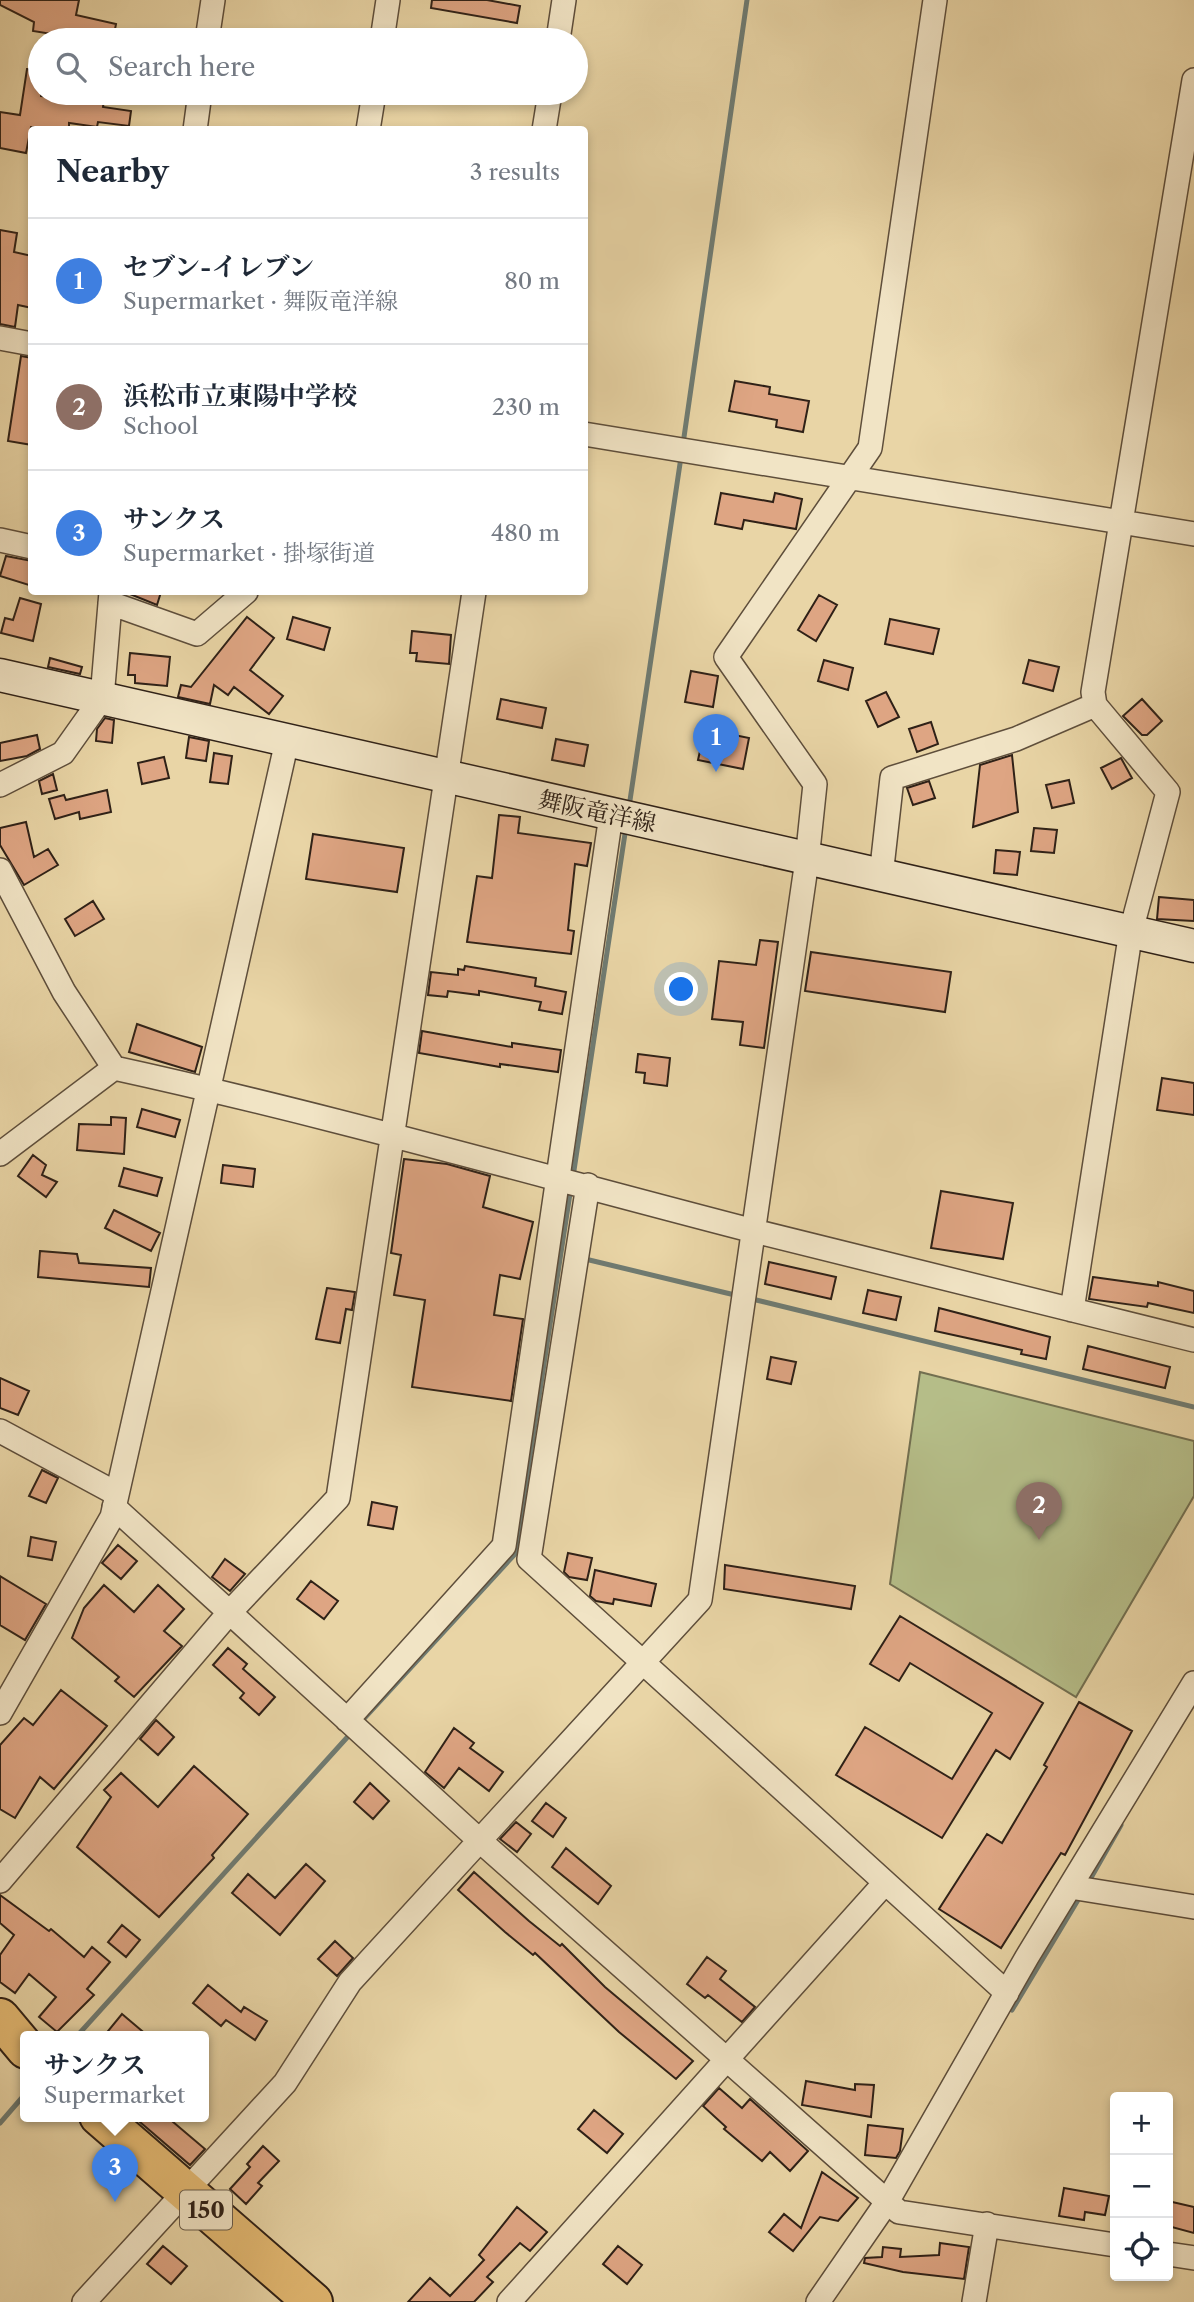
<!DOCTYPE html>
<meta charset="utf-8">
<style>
:root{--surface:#fff;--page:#f6f6f7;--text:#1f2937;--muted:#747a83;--line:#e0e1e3;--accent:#8f2418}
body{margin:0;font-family:"Libre Caslon Text","Noto Serif JP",serif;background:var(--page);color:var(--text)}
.controls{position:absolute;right:21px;bottom:21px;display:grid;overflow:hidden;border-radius:7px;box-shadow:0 4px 10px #0003}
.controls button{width:63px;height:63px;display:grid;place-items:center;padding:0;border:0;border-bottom:2px solid var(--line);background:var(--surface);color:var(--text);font:35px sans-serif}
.you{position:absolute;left:682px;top:990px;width:24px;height:24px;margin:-18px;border:5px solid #fff;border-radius:50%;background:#1a73e8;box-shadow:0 0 0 10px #1a73e833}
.badge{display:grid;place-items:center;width:46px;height:46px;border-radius:50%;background:var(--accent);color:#fff;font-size:23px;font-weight:700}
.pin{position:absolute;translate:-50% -58px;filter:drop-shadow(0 2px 4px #0008)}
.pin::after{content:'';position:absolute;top:37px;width:24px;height:21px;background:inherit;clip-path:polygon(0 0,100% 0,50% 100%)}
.popup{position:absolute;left:20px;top:2031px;width:189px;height:91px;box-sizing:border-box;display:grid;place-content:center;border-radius:7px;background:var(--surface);filter:drop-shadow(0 2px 5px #0005);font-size:23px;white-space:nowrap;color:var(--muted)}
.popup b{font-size:26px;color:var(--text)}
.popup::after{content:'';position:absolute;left:50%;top:100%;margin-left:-14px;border:14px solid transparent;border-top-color:var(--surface)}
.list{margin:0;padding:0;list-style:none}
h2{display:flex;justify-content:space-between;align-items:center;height:91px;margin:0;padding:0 28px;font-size:30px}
h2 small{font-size:23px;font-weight:400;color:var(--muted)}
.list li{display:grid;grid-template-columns:46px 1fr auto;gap:21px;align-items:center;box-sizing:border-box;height:126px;padding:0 28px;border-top:2px solid var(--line)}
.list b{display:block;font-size:26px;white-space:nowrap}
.list p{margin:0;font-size:23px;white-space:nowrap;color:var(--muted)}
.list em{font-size:23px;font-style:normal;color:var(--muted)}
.icon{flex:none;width:38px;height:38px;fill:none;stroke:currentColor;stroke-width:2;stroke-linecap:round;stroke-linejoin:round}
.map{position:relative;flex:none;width:1194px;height:2302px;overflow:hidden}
.search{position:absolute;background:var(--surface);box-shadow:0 4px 10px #0003;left:28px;top:28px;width:560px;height:77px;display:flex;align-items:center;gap:18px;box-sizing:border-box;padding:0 24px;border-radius:38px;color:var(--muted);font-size:26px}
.panel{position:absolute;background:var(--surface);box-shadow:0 4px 10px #0003;left:28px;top:126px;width:560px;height:469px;border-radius:7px}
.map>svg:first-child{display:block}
.green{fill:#b5bd88;stroke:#726f50;stroke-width:2}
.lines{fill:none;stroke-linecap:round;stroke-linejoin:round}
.stream{stroke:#6f7b72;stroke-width:5}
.building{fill:#dea583;stroke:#2f2117;stroke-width:2}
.street-casing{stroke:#5e4e3b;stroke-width:26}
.secondary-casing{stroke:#2f2117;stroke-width:35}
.highway-casing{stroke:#2f2117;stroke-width:42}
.street{stroke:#f1e4c5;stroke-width:23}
.secondary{stroke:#f1e4c5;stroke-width:32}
.highway{stroke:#e4ba73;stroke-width:38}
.labels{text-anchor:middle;stroke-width:7;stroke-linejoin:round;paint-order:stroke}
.shield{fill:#f1e4c5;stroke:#695c4b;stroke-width:2}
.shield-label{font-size:23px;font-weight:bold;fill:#2f2117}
.street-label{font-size:24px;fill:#2f2117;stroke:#f1e4c5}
</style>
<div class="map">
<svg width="1194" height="2302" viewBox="0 0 1194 2302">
<rect width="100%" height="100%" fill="#e9d5a6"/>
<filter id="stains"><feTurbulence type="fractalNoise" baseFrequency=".00286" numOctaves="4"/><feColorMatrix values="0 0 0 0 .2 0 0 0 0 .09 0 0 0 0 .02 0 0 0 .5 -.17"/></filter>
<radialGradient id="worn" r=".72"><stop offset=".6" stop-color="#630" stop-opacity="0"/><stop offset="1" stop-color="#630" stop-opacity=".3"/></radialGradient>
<path class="green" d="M920,1372L1194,1441V1496L1076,1697L890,1584Z"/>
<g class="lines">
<path class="stream" d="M683,444L747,0
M629,807L681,457
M573,1177L626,827
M581,1258L739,1296
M748,1298L1194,1407
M359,1724L515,1554L571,1187
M1088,1883L1121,1825
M1008,2006L1012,2010L1081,1895
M77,2036L352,1732
M0,2123L26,2093"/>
</g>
<path class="building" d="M0,0H79L76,15L116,24L113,40H89L33,31L34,22L0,5Z
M432,0H487L520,6L517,23L431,8Z
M27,69L40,70L41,96L85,100L87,93H105L103,107L131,111L129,126L98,122L97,127L69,123V130L31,127L26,153L0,148V112L20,115Z
M0,230L17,233L14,252L32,256V308L18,305L15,327L0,324Z
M21,356L32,358V445L8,441Z
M735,381L770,387L769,394L809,401L803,432L776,427L777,420L729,411Z
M721,493L773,502L775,493L802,499L796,529L744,520L742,529L715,524Z
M6,556L32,561V586L0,576Z
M125,592H161L157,605Z
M819,595L837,605L816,641L798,630Z
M20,598L41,604L33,641L1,633L5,618L13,620Z
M247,617L274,638L250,670L283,696L269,714L234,687L228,695L214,685L210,704L178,697L181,685L191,687Z
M293,617L330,628L324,650L287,639Z
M890,619L939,629L933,654L885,644Z
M412,631L451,635L449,664L416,661L417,653H410Z
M130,653L170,657L167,686L135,683V675H128Z
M50,658L82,667L80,674L48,667Z
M824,660L853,668L848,690L818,681Z
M1029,660L1059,667L1053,691L1023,683Z
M691,671L718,676L713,707L685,702Z
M886,692L899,717L878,727L866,701Z
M501,699L546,708L542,728L497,719Z
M1142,699L1162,721L1147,735H1142L1123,716Z
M105,718L114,720L112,743L96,741L97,729Z
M931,722L938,744L917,752L909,729Z
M705,729L749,738L743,769L698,760Z
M37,735L40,749L27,756L0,761V743Z
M189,737L209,741L206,761L186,758Z
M556,739L588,745L584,766L552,760Z
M214,753L232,756L228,784L210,782Z
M1012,755L1018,812L973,827L980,765Z
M164,757L169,778L142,784L138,763Z
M1121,758L1132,778L1112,789L1101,768Z
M53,774L57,790L42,794L39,781Z
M1069,780L1074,803L1052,808L1046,785Z
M929,781L935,798L913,805L907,788Z
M107,790L111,812L80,819L79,812L55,819L49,799L64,795L66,800Z
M499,815L520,817L518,833L591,843L587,866L575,864L568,930L574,931L571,954L467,942L477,876L492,878Z
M26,822L34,857L48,849L58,865L24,885L0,845V828Z
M1034,828L1057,830L1054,853L1031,851Z
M313,834L404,848L397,892L306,879Z
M996,850L1020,852L1017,875L994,873Z
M1159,897L1194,900V921L1157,919Z
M93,901L104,919L75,936L65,919Z
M760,940L778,942L764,1048L740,1045L743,1022L712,1019L719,961L756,965Z
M811,952L951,972L945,1012L805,991Z
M465,966L536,978L535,986L566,992L562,1014L539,1010L541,1002L479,991V995L448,991L447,997L428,995L431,972L458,975V969L464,970Z
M137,1024L202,1047L195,1072L129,1052Z
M422,1031L512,1047V1043L561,1050L558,1072L500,1064V1067L419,1053Z
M638,1054L670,1058L667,1086L644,1083L645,1073L636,1072Z
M1162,1078L1194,1083V1115L1157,1110Z
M142,1109L180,1120L175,1137L137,1127Z
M111,1117L126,1118L124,1154L77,1150L79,1124L111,1125Z
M33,1155L46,1165L42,1175L57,1182L46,1197L18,1176Z
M404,1159L447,1164L490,1176L483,1207L533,1222L520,1279L500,1275L494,1315L523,1319L511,1401L412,1387L425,1300L394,1295L401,1255L391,1253Z
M223,1165L255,1169L253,1187L221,1183Z
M124,1168L162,1178L157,1196L119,1186Z
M941,1191L1013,1203L1003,1259L931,1248Z
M114,1210L160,1233L151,1251L105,1228Z
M40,1251L77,1254L79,1263L151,1268L149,1287L38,1277Z
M769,1262L836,1277L831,1299L765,1284Z
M1093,1277L1158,1286V1282L1194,1291V1313L1148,1303L1147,1307L1089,1299Z
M327,1288L355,1292L352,1310L346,1309L340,1343L316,1339Z
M868,1290L901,1297L896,1320L863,1313Z
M939,1308L1050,1337L1046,1359L1021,1354L1022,1350L935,1331Z
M1088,1346L1170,1367L1165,1388L1083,1369Z
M771,1357L796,1362L791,1384L767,1379Z
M0,1378L29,1391L18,1415L0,1408Z
M42,1470L58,1478L46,1503L29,1496Z
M372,1502L397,1507L393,1529L368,1525Z
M31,1537L56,1542L52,1560L28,1556Z
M118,1545L137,1561L121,1579L102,1563Z
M568,1553L592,1558L587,1580L569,1577L564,1572Z
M225,1559L245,1574L230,1591L212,1577Z
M725,1565L855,1586L851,1609L724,1589Z
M595,1570L656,1584L651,1606L614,1599L613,1604L596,1601L590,1596Z
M0,1576L46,1604L25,1640L0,1625Z
M311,1581L338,1601L324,1619L297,1599Z
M104,1585L134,1612L158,1585L184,1609L164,1631L182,1646L134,1697L115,1681L119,1677L72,1638L84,1608Z
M900,1616L1043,1703L1010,1759L996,1750L942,1838L836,1775L865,1727L952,1779L992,1713L910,1663L899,1681L870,1664Z
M228,1648L247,1664L243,1669L275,1697L259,1715L240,1698L244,1693L213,1665Z
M61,1690L107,1726L54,1789L40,1777L15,1818L0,1809V1745L24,1718L33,1725Z
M1079,1702L1132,1731L1065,1855L1061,1853L1001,1948L939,1909L987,1834L1002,1843L1047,1767L1044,1765Z
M156,1720L174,1737L158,1755L140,1739Z
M454,1728L474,1743L470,1748L503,1772L489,1791L459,1768L444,1788L425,1772Z
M194,1766L248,1814L212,1855L214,1858L159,1917L77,1847L111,1797L104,1790L121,1773L158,1807Z
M370,1783L389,1801L373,1819L354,1802Z
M546,1803L566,1818L553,1837L532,1821Z
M516,1822L531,1834L517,1852L500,1839Z
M566,1848L611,1886L598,1904L552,1867Z
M306,1864L325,1881L280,1935L232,1893L248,1874L275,1898Z
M474,1872L529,1921L560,1946L562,1944L605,1987L693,2061L676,2079L619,2032L535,1953L533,1955L505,1932L458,1890Z
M0,1895L49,1931L51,1929L84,1957L92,1947L110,1962L87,1989L94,1995L57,2032L39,2017L56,1997L29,1974L15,1993L0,1982V1955L14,1935L0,1923Z
M122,1925L140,1940L126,1957L108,1942Z
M335,1941L353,1958L337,1976L318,1959Z
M707,1957L726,1971L720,1979L755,2007L742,2022L708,1995L705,1998L687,1984Z
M208,1985L241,2012L244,2007L267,2021L255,2040L226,2020L221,2026L193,2003Z
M122,2014L148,2036H104Z
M806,2081L855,2090V2084L874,2085L871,2117L802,2105Z
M719,2088L742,2108L750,2099L808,2151L790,2171L770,2152L762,2161L724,2129L726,2127L703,2106Z
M594,2110L623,2134L607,2153L578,2129Z
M133,2116H166L205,2149L190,2165Z
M868,2125L903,2129L900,2151L896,2158L865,2155Z
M263,2146L279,2161L258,2183L262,2186L246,2204L230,2189L250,2167L247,2164Z
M822,2172L858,2198L838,2221L820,2217L793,2251L769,2232L784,2214L801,2228Z
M1064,2188L1109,2196L1105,2215L1085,2212L1084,2220L1059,2216Z
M1168,2201L1194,2207V2233L1168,2226Z
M517,2207L547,2232L530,2251L520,2243L487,2277L493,2282L474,2302H408L430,2278L450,2296L484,2260L479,2255Z
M940,2243L969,2247L964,2279L903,2272L864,2263L865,2258L882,2257L883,2247L901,2249L900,2257L939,2255Z
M163,2246L187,2266L171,2284L147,2264Z
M618,2246L642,2265L627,2284L603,2264Z"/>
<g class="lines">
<g class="street-casing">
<path id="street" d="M207,40L213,0
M382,40L388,0
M558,40L564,0
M195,130L200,93
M368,130L374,93
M544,130L550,93
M0,338L32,344
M584,434L1194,534
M0,540L32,547
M110,603L197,634L246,592
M0,785L63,753L102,698L111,592
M0,870L64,992L114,1068
M881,876L892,778L1016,739L1095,705
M0,1154L114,1068C329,1115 541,1176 754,1231C900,1268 1047,1304 1194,1340
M588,1185L529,1559L1007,1993
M1072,1310L1131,931L1168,792L1095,705L1093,692L1194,80
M0,1431L117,1494
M114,1507L479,1840L899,2212L1115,2245
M0,1713L112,1517L287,741
M347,1720L504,1546L611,815
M0,1881L229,1613L338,1498L474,592
M1070,1887L1194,1907
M1168,2254L1194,2258
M84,2302L285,2083L350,1982L700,1600L807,860L815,784L726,657L870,448L935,0
M509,2302L884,1884
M818,2302L887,2202L1027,1957L1194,1683
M974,2302L987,2224"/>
</g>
<g class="secondary-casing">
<path id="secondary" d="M0,675L1194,946"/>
</g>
<g class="highway-casing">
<path id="highway" d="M0,2018L26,2049
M99,2116L313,2302"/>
</g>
<use href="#street" class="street"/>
<use href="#secondary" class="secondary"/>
<use href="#highway" class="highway"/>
</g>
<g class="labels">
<rect class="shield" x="180" y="2190.5" width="52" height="39" rx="5"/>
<g class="shield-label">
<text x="206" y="2218">150</text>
</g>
<g class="street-label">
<text transform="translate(597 812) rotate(12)" y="8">舞阪竜洋線</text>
</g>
</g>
<rect width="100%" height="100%" filter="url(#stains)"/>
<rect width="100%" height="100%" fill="url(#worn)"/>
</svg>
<div class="controls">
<button>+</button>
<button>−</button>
<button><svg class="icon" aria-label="locate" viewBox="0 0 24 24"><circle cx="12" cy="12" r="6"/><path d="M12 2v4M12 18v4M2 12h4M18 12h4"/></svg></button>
</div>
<div class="you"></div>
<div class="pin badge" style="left:716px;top:772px;background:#3f7fe0">1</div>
<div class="pin badge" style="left:1039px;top:1540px;background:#8d6e63">2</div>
<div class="pin badge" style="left:115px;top:2202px;background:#3f7fe0">3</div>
<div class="popup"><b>サンクス</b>Supermarket</div>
<div class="search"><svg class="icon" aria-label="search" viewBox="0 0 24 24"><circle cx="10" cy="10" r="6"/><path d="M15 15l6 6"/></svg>Search here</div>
<section class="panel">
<h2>Nearby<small>3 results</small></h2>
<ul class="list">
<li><span class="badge" style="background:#3f7fe0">1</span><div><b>セブン-イレブン</b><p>Supermarket · 舞阪竜洋線</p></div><em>80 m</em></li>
<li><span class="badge" style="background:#8d6e63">2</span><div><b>浜松市立東陽中学校</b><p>School</p></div><em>230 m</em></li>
<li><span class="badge" style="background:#3f7fe0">3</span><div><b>サンクス</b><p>Supermarket · 掛塚街道</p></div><em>480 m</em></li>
</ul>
</section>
</div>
